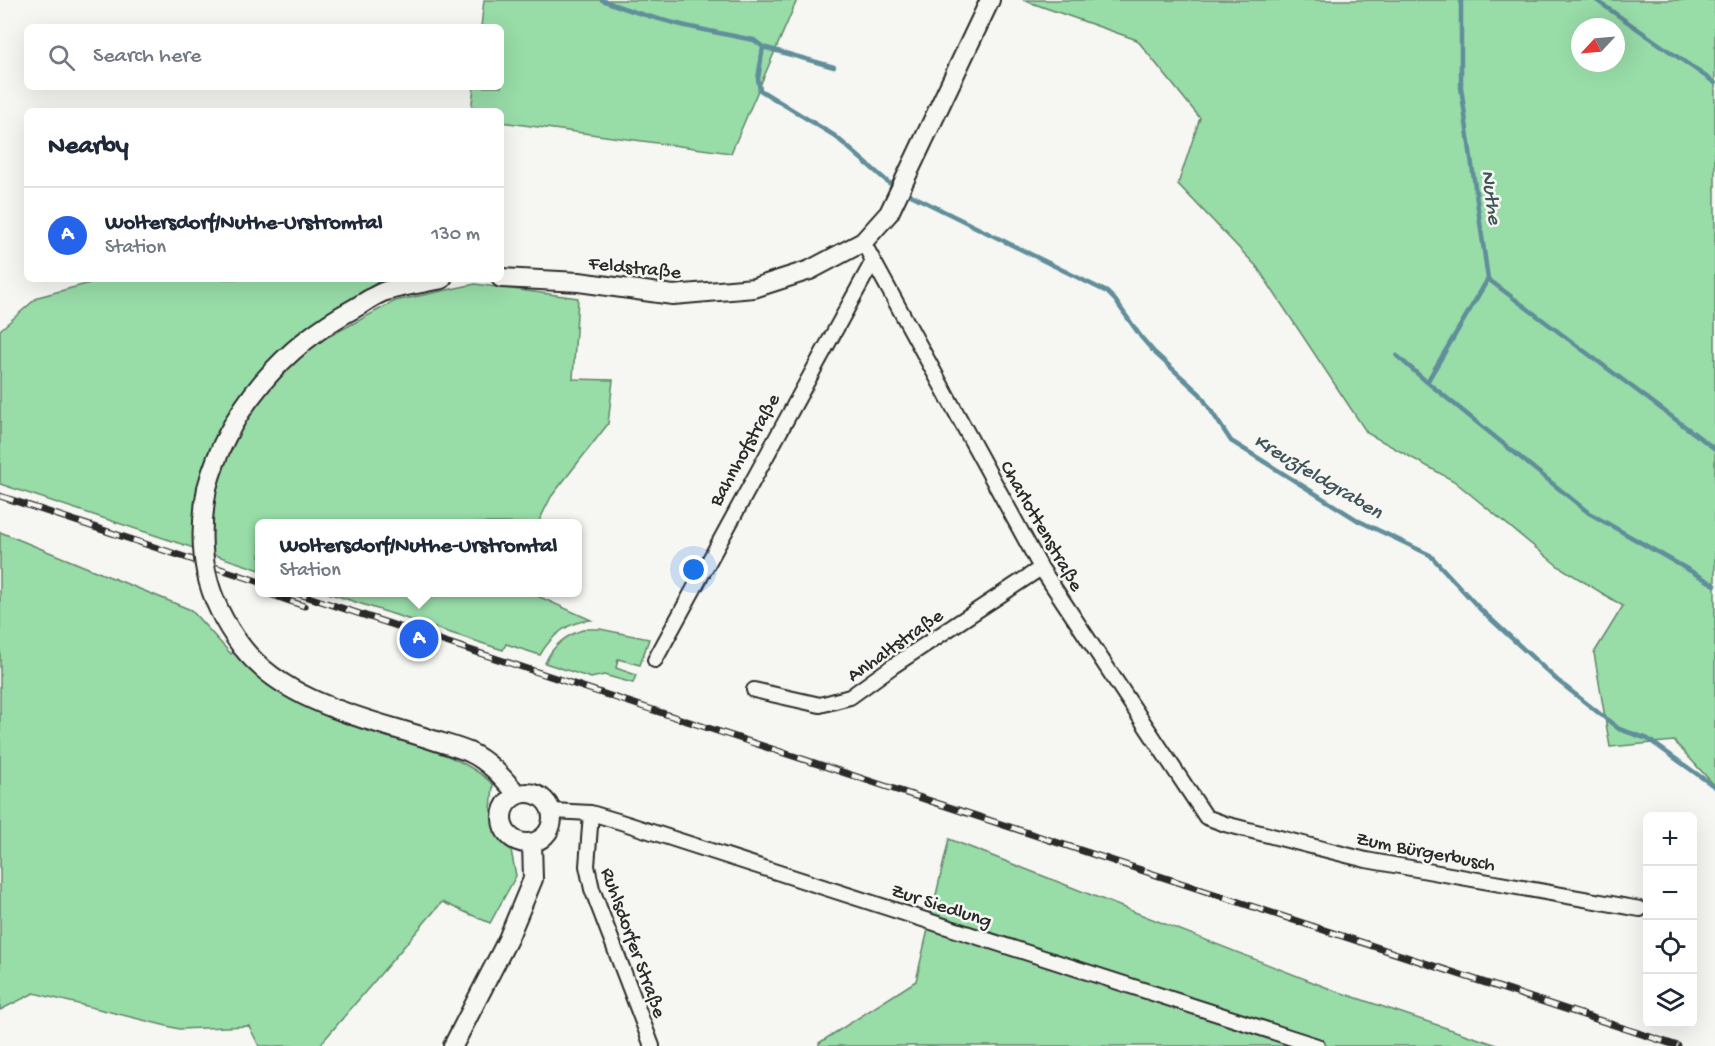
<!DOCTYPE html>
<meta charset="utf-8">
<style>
:root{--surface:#fff;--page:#f2f2f3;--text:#1f2937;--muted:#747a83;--line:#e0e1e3;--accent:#2563eb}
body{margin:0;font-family:"Gochi Hand",sans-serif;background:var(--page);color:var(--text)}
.controls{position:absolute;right:18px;bottom:18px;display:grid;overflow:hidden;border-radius:9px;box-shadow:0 6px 24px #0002}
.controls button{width:54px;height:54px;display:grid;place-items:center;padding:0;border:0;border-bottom:2px solid var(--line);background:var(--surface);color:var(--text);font:30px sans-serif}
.compass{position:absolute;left:1571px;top:18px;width:54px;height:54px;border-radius:50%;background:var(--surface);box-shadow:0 6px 24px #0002;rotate:244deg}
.you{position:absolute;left:694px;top:570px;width:21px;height:21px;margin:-15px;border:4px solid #fff;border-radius:50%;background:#1a73e8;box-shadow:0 0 0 9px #1a73e833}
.badge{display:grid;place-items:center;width:39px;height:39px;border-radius:50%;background:var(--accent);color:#fff;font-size:20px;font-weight:700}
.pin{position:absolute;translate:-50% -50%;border:3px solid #fff;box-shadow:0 2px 6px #0006}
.popup{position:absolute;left:255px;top:519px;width:327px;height:78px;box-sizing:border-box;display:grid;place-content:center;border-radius:9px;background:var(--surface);filter:drop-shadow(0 2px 4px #0005);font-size:20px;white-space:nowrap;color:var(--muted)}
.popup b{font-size:22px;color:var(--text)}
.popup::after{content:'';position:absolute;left:50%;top:100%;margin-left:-12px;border:12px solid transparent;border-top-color:var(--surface)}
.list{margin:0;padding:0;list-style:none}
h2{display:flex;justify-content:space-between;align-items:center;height:78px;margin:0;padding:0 24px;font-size:26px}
h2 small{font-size:20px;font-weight:400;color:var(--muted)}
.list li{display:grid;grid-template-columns:39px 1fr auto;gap:18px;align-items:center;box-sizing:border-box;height:96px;padding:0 24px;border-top:2px solid var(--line)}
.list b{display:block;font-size:22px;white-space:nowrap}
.list p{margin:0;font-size:20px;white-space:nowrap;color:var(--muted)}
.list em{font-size:20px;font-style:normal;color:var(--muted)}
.icon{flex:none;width:33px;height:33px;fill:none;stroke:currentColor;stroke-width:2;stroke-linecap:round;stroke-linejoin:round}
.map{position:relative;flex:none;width:1715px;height:1046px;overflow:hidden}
.search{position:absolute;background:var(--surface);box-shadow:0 6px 24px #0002;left:24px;top:24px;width:480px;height:66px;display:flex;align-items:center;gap:15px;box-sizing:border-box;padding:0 21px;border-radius:9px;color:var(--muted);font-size:22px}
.panel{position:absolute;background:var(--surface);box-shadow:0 6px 24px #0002;left:24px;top:108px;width:480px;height:174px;border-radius:9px}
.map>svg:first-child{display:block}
.green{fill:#98dca8;stroke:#62846a;stroke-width:1.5;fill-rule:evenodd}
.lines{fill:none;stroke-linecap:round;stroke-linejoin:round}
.stream{stroke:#608e9a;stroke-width:4.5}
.minor-casing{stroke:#2b2b2b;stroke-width:18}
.tertiary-casing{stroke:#2b2b2b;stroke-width:22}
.minor{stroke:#f6f6f2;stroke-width:14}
.tertiary{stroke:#f6f6f2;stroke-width:18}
.rail-casing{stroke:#2b2b2b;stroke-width:7}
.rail{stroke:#f6f6f2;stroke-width:4.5;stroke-dasharray:14;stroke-linecap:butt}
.tertiary-bridge-casing{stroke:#2b2b2b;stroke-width:22;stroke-linecap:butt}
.tertiary-bridge{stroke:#f6f6f2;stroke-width:18}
.labels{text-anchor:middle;stroke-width:5;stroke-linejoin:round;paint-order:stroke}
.street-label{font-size:20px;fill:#2b2b2b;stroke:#f6f6f2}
.water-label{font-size:21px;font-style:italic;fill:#415459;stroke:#f6f6f2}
</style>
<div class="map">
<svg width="1715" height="1046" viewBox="0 0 1715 1046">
<rect width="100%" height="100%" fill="#f6f6f2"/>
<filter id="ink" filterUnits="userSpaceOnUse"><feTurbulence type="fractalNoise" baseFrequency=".0167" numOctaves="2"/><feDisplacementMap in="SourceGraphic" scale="12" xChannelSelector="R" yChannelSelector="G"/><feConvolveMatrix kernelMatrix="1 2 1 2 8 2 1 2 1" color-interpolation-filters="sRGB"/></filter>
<g filter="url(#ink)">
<path class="green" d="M484,0H797L731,153L501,122V111H471L474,87H501V27H481Z
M1023,0H1715V786L1674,741L1610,747L1594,653L1623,606L1558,566L1454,481L1367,433L1257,267L1178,184L1200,118L1137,40ZM1580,27H1616V63H1580Z
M105,279H375L378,284L320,318L330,336L395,301L475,284L578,298L573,379L613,380L608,424L551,497L538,523L260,524V570L0,484V330L38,297Z
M0,532L191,610L231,654L234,652C275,704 343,722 403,741C436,751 467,760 493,784L491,811L509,840L516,876L490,923L442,902L319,1046H259L249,1026L179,1029L34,993L0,1010Z
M328,593H531L591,620C567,622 551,636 540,655L506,644L503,650Z
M586,629H600L649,639L640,665L618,659L616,668L636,675L633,683L604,675L591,678L545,663C553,645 567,634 586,629Z
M949,839L1333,990L1500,1046H819V1043L916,981Z"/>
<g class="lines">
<path class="stream" d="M602,0C651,20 702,30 754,40L763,47L834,67
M1461,0V87L1488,279L1427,382L1589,513L1715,585
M1596,0L1715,83
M763,47L758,79L760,90L835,136L889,183
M911,195L1107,292L1115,300L1141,337L1154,352L1200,394L1231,441L1359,521L1430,555L1480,609L1557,680L1619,729L1648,739L1715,787
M1488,279L1715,449
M1397,356L1427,382"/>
<g class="minor-casing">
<path id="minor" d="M863,242L1041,568L1206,817L1225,824L1366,860L1640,909
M655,660L873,261
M754,690L820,705L850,697L893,666L1041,568
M552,811L591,813L621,822L1317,1046
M591,813L587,866L592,889L652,1046"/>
</g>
<g class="tertiary-casing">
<path id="tertiary" d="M501,278L579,282L673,295L754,288L810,270L863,242L889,213L990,0
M207,488C228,409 284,346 355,308C364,303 373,296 383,292C401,286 423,283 442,279
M242,647C286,703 365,718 430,739C442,743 457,747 469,752C489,761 504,779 517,794
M502 818a25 25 0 1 1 50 0a25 25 0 1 1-50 0Z
M453,1046L508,939L533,879L532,843"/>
</g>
<use href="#minor" class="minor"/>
<use href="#tertiary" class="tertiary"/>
<g class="rail-casing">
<path id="rail" d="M0,496L260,582
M264,592L304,606
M293,592L1678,1046"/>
</g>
<use href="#rail" class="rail"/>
<g class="tertiary-bridge-casing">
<path id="tertiary-bridge" d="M207,488C196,549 204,597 242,647"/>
</g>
<use href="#tertiary-bridge" class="tertiary-bridge"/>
</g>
</g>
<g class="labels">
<g class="street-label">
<text transform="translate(635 266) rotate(6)" y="7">Feldstraße</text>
<text transform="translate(743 449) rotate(-61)" y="7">Bahnhofstraße</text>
<text transform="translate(1043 525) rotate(60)" y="7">Charlottenstraße</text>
<text transform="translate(894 644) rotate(-35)" y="7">Anhaltstraße</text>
<text transform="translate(1426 850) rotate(11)" y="7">Zum Bürgerbusch</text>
<text transform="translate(942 904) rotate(18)" y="7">Zur Siedlung</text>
<text transform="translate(635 942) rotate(70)" y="7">Ruhlsdorfer Straße</text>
</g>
<g class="water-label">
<text transform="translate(1493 197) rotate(82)" y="7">Nuthe</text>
<text transform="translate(1319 475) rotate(31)" y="7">Kreuzfeldgraben</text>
</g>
</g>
</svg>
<div class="controls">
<button>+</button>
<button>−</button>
<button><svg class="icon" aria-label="locate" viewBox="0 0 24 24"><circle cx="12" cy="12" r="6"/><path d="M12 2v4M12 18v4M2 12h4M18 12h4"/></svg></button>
<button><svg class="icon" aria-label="layers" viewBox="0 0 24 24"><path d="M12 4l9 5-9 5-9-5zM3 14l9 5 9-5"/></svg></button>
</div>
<svg class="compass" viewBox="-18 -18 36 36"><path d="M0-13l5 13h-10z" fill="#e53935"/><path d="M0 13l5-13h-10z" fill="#747a83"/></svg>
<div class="you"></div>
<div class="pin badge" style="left:419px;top:639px">A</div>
<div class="popup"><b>Woltersdorf/Nuthe-Urstromtal</b>Station</div>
<div class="search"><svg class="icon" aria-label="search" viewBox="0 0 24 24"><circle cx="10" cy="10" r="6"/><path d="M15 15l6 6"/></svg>Search here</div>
<section class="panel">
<h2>Nearby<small></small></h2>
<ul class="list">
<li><span class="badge">A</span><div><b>Woltersdorf/Nuthe-Urstromtal</b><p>Station</p></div><em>130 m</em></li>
</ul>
</section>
</div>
